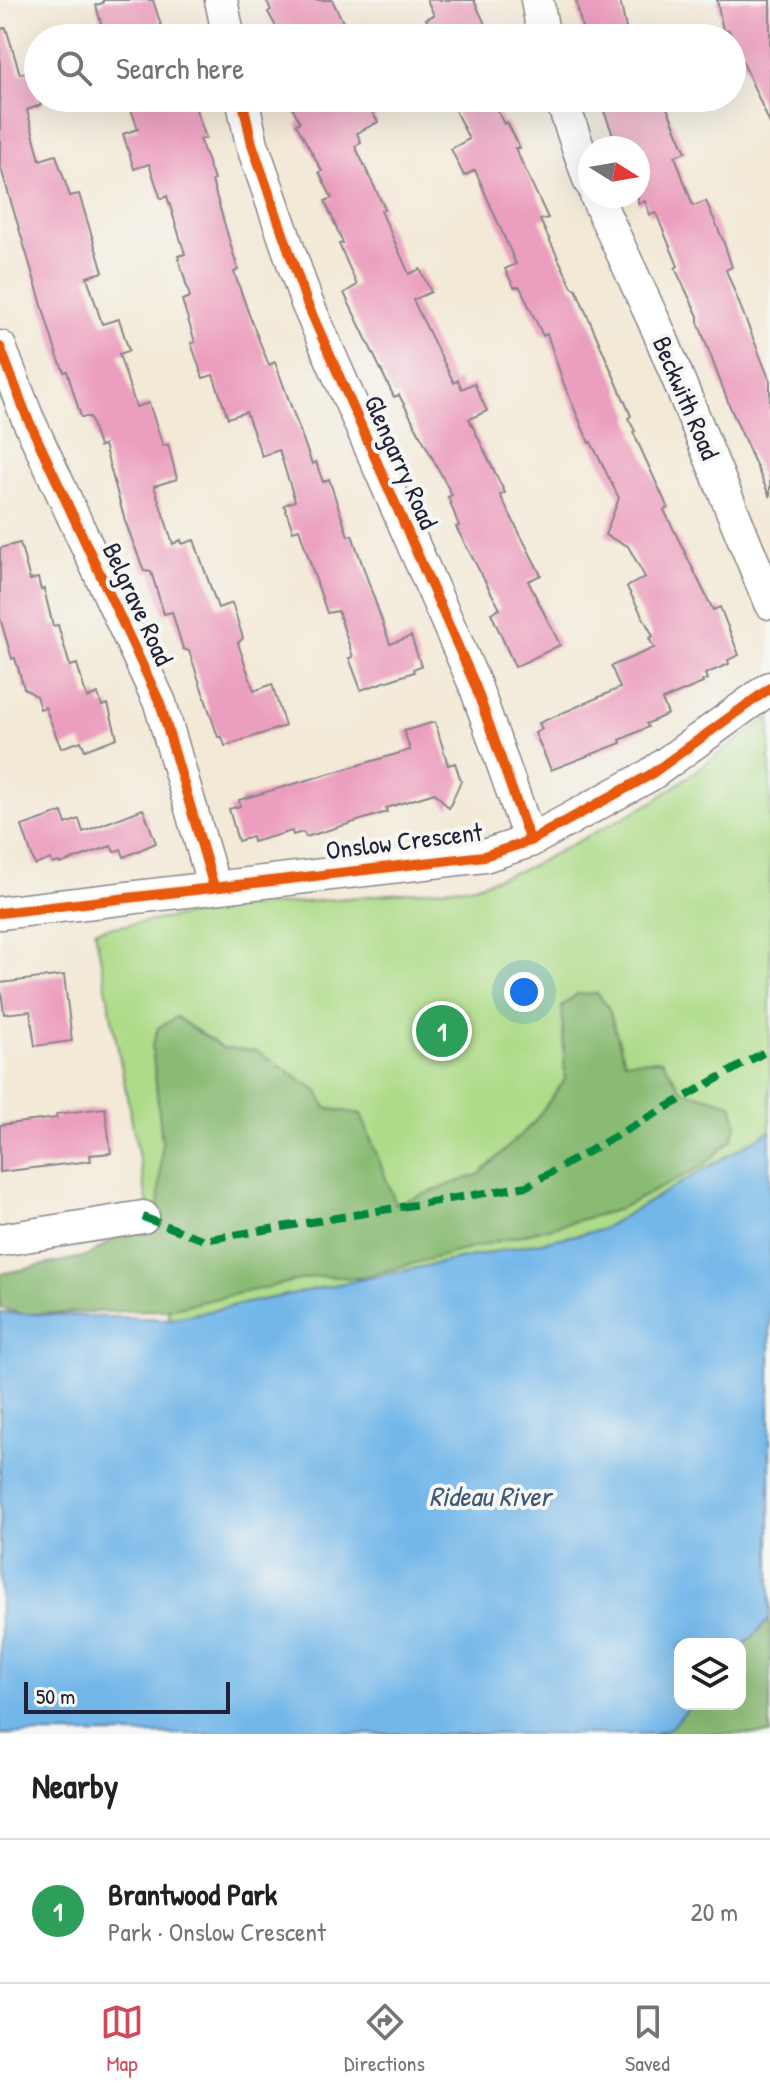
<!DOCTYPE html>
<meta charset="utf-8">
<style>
:root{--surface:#fff;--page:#f2f2f2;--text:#202124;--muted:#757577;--line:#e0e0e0;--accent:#d1495b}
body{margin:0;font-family:"Patrick Hand",sans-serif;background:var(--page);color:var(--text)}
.controls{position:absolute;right:24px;bottom:24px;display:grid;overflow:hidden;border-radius:16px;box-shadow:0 8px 32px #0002}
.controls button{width:72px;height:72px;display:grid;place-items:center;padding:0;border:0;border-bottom:2px solid var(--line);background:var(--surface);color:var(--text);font:40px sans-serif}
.compass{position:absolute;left:578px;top:136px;width:72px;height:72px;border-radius:50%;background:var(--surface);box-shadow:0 8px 32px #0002;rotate:101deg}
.scale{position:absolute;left:24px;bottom:20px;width:206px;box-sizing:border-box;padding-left:8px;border:4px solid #22223b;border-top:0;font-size:22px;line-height:28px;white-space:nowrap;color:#22223b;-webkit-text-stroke:6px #f6f6f2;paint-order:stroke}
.you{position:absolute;left:524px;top:992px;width:28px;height:28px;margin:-20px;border:6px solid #fff;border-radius:50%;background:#1a73e8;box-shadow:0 0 0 12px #1a73e833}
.badge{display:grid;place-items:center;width:52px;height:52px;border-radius:50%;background:var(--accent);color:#fff;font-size:26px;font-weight:700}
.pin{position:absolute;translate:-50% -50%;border:4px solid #fff;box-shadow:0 2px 8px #0006}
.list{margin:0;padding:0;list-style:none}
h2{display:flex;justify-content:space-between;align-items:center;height:104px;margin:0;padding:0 32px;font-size:34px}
h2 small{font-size:26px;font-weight:400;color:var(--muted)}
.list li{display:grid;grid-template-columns:52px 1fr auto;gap:24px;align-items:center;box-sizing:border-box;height:144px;padding:0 32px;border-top:2px solid var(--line)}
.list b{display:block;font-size:30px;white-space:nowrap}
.list p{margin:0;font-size:26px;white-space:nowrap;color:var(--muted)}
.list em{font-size:26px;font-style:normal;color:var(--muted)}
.icon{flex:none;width:44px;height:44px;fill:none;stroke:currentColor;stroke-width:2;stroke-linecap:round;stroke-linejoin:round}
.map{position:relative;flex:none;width:770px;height:1734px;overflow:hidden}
.search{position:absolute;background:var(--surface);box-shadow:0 8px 32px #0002;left:24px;right:24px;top:24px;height:88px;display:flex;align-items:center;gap:20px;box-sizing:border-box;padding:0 28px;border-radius:44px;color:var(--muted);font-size:30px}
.sheet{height:248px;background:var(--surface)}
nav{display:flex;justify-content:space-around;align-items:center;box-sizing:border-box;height:112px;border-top:2px solid var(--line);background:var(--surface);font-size:22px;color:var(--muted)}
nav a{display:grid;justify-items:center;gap:4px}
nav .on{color:var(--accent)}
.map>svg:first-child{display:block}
.green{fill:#addb88;stroke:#687e62;stroke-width:2}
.forest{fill:#8abb74;stroke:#566e58;stroke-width:2}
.water{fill:#73b7e9;stroke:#4a6c92;stroke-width:2}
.building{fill:#ec9ebe}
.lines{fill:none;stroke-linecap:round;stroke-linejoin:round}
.minor-casing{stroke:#8a8689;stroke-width:35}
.minor{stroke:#fff;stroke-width:32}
.quiet{stroke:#00873e;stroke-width:8;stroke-dasharray:16 8;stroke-linecap:butt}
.cycleway-casing{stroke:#f6f6f2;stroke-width:15}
.cycleway{stroke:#e8590c;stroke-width:10}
.labels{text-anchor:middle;stroke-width:8;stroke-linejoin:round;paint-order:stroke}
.street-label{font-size:26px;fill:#22223b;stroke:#f6f6f2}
.water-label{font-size:28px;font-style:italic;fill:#3e5678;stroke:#f6f6f2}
</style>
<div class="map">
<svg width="770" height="1734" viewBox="0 0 770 1734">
<rect width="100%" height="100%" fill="#f6f6f2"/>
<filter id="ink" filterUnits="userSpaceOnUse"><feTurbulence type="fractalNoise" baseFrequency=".0125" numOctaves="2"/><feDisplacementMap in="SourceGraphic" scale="16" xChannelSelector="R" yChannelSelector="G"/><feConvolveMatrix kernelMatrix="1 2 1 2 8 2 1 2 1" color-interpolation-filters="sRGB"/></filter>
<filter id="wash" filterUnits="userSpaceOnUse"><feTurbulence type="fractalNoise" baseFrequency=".006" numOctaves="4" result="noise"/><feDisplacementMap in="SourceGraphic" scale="32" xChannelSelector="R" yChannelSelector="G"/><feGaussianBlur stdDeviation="1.8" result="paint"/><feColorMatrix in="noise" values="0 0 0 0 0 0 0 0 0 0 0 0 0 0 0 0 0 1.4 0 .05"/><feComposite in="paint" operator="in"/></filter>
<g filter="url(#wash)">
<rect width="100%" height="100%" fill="#f3e9d7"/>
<path class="green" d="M770,717V1131L600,1230L170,1319L95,930L212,911L474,886L529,867L653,802Z"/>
<path class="forest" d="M597,993L608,1007L625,1061L662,1060L682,1090L732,1104L737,1123L732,1139L703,1166L617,1210L358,1278L318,1276L164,1310L22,1314L0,1308V1274L87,1256L158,1211L162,1142L152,1046L158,1028L176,1017L223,1048L257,1051L318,1091L326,1108L361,1114L396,1204L480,1174L534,1122L565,1079L562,1006L577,994Z
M770,1619V1734H654L672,1727L692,1704H740V1649Z"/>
<path class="water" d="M770,1131V1619L740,1649V1644H680V1704H692L672,1727L654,1734H0V1313L170,1319L600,1230Z"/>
<g id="blocks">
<path class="building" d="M103,0H153L165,38H105L96,5L103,3Z
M266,0H332L351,38H282L268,12L271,10Z
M427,0H474L488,31L472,38H435L426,19L434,15Z
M576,0H620L628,38H584Z
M717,0H770V124L729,30L723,31Z
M6,28L20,74L29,71L41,105L27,110L40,160L56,155L70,196L79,194L103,272L87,277L102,324L119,319L129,351L119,354L136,407L149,403L163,446L168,444L177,479L154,486L173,544L181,540L182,544L194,540L218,608L232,603L243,638L238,643L254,691L272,684L285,726L225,746L222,737H218L189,651L183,649L172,612L164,614L151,572L144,571L125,521L104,445L99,447L90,417H81L67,371L64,372L56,352L0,165V29Z
M127,98H192L206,138L200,140L214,180L212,181L238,270L234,272L251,320L269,365L275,362L312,464L316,462L323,482L329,479L348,536L352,535L390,644L411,636L421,666L413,669L414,672L361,690L349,658L353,657L338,611L327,613L299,529L293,531L284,505L295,501L279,450L262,456L246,412L228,418L213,375L203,378L191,343L195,342L182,300L190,297L178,256L185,254L167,196L161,199L149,164L134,169L123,134L138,129Z
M304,98H364L378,122L357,133L361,143L355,146L385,209L381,211L409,274L420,269L431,292L413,300L454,383L458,380L462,389L474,383L487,411L469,419L505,493L500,495L541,575L528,581L560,645L515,667L491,613L500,609L456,527L459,526L448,497L452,495L399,395L394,397L344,293L357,285L339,244L343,243L325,201L332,198L319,172L322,171L296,124L300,122L291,105Z
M449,98H491L504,124L507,122L520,148H515L548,218L540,220L572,287L576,289L631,416L628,418L635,431L633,432L668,508L664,510L713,610L720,607L739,655L728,660L729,664L705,674L707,679L702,681L703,683L662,700L668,714L646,724L648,727L620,740L621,743L551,770L535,733L542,729L539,723L620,688L611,666L654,648L649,638L653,636L627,587L645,577L628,546L605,535L619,498L591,442L589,443L565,387L547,334L543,336L520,287H514L505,269L516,264L475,170L464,176L451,149L469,139Z
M599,98H663L675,127L686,152L675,156L693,206L706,201L723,240L732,267L726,270L770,381V497L730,407L698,322V316L675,268L678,266L656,213L650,215L645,201L638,204V148H618Z
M20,543L30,580L38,578L41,590L44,589L53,626L58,625L70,666L77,664L87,698L98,694L102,706L108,704L117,738L85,750L81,741L61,748L45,707L40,709L36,696L24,688L15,658L12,659L0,618V548Z
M435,722L448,765L455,763L461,781L449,808L435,793L386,808L387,812L306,837L303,832L293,835L292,831L253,842L252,837L238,841L229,809L240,806L239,800L410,750L404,731Z
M143,809L156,843L124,857L121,849L114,852L111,846L60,864L59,862L53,864L51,859L35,865L22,826L62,812L66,824L79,819L83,832Z
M64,975L72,1041L35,1046L30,1011L4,1014L0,983Z
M105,1108L111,1153L90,1155L91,1161L0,1172V1125L57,1118L56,1114Z"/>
</g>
</g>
<g filter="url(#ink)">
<use href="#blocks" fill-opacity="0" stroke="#8a8689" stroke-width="2"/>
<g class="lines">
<g class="minor-casing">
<path id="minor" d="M221,0L229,38
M537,0L544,38
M242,98L252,144L307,303L475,685L530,841
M561,98L590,182
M596,196L658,330L770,603
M0,347L27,417L160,703L214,887
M0,913L484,856L530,841L650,775L770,688
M0,1240L143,1217"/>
</g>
<use href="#minor" class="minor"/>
<path class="quiet" d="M143,1217L204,1240L527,1186L770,1049"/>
<g class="cycleway-casing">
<path id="cycleway" d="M242,98L252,144L307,303L475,685L530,841
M0,347L27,417L160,703L214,887
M0,913L484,856L530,841L650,775L770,688"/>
</g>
<use href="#cycleway" class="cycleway"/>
</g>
</g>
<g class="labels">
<g class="street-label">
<text transform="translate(686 398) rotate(67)" y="9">Beckwith Road</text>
<text transform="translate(401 462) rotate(66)" y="9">Glengarry Road</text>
<text transform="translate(138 604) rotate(65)" y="9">Belgrave Road</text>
<text transform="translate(404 841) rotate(-7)" y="9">Onslow Crescent</text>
</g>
<g class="water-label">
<text x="490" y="1506">Rideau River</text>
</g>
</g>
</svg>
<div class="controls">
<button><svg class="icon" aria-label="layers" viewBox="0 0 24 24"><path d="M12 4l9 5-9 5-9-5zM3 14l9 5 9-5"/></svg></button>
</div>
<svg class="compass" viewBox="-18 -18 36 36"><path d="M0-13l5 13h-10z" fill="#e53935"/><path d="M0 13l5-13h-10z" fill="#757577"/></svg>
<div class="scale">50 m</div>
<div class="you"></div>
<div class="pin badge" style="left:442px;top:1031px;background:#2e9e5b">1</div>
<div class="search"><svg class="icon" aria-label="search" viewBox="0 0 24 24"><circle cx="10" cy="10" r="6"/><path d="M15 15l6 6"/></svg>Search here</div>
</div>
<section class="sheet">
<h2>Nearby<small></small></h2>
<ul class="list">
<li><span class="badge" style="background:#2e9e5b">1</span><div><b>Brantwood Park</b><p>Park · Onslow Crescent</p></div><em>20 m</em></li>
</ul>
</section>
<nav>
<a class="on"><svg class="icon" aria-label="map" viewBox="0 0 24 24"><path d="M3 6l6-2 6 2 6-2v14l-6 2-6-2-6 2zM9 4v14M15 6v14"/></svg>Map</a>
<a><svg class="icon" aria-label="directions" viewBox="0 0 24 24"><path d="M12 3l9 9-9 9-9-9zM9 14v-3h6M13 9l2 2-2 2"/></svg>Directions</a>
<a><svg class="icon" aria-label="saved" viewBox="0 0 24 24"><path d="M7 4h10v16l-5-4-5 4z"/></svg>Saved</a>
</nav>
